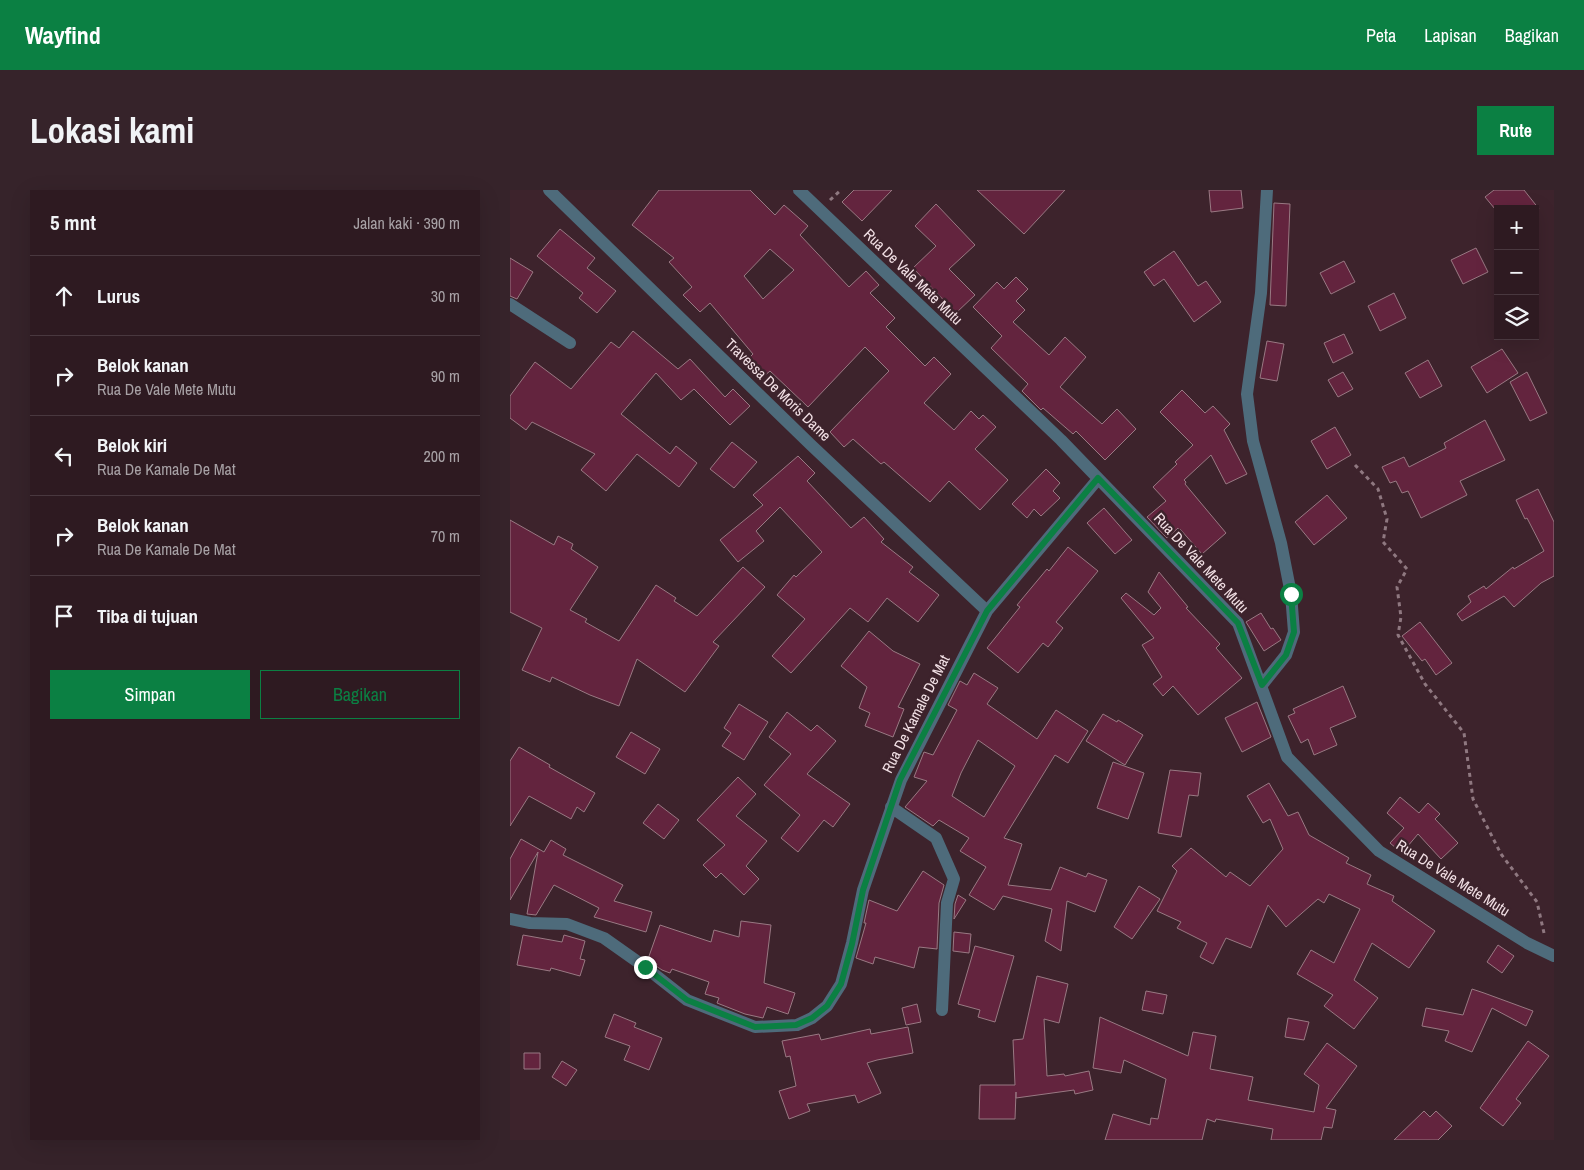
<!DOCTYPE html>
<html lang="id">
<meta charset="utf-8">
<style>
:root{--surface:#2e1a21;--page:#36232a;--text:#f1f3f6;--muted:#a7a1a5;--line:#49383f;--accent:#0b8043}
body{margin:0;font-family:"Archivo Narrow",sans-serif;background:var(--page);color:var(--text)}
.controls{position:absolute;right:15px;top:15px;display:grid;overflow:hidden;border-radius:0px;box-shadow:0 5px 20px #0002}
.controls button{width:45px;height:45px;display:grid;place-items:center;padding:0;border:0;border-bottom:1px solid var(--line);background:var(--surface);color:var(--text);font:25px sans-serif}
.stop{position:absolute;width:15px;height:15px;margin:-11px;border:4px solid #0b8043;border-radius:50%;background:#fff}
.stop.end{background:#0b8043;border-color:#fff;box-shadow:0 1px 5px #0008}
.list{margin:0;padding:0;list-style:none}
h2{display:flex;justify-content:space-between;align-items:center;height:65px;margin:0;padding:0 20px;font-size:21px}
h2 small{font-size:16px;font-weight:400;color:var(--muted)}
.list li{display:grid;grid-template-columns:32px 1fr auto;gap:15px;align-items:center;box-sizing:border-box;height:80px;padding:0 20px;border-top:1px solid var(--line)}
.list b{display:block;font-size:19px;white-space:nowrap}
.list p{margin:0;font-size:16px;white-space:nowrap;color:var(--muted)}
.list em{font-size:16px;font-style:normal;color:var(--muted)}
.actions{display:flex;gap:10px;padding:15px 20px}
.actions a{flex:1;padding:11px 0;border:1px solid var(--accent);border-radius:0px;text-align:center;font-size:18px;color:var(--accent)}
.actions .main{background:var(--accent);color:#fff}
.icon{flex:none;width:28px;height:28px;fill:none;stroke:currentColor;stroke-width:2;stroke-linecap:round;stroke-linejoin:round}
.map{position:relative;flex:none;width:1044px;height:950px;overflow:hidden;border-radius:0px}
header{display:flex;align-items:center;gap:30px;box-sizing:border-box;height:70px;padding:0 25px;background:var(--accent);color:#fff}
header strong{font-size:24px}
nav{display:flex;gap:28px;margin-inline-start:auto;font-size:18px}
.intro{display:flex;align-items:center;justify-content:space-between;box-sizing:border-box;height:120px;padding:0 30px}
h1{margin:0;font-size:35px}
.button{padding:12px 22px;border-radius:0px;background:var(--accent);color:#fff;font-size:18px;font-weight:700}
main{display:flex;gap:30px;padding:0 30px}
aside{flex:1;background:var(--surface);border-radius:0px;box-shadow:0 5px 20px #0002}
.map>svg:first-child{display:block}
.building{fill:#63243e;stroke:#997983;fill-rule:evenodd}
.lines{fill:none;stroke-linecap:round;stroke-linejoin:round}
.path{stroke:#8f7880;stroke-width:3;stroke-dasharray:4 4;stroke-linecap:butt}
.minor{stroke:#4e6b7b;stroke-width:12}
.route{stroke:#0b8043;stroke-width:6}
.labels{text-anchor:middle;stroke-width:5;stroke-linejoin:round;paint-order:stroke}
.street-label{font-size:15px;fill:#f2e0e5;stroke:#3d232c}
</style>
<header>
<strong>Wayfind</strong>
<nav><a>Peta</a><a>Lapisan</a><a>Bagikan</a></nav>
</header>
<div class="intro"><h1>Lokasi kami</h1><a class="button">Rute</a></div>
<main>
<aside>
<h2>5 mnt<small>Jalan kaki · 390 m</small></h2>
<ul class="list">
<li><svg class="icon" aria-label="ahead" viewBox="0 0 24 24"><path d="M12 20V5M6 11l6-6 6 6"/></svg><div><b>Lurus</b></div><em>30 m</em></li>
<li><svg class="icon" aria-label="right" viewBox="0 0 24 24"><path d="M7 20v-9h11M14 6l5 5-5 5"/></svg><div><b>Belok kanan</b><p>Rua De Vale Mete Mutu</p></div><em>90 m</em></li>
<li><svg class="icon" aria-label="left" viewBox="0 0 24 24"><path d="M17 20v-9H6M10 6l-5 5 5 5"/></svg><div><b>Belok kiri</b><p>Rua De Kamale De Mat</p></div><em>200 m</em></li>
<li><svg class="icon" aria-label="right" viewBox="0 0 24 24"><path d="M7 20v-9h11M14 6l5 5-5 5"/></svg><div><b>Belok kanan</b><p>Rua De Kamale De Mat</p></div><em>70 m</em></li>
<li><svg class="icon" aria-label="arrive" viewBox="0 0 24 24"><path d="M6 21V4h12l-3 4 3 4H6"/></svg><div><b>Tiba di tujuan</b></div></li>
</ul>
<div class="actions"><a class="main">Simpan</a><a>Bagikan</a></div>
</aside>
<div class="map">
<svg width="1044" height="950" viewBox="0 0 1044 950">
<rect width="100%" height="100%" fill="#3d232c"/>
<path class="building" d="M149,0H240L265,25L274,15L298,36L290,45L339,97L356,81L369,95L360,103L385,128L376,137L415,176L424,167L441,184L414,213L444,240L461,221L469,229L473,225L486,237L465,259L498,290L470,320L439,291L420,312L374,272L371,274L343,249L334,257L320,242L379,181L355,157L298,217L260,181L253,187L237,170L243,164L200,113L190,122L173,105L182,97L159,72L164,68L122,35ZM260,59L284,80L253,109L234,86Z
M344,0H382L352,31L332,12Z
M467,0H555L514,44Z
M699,0H731L733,18L701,22Z
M984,0H1014L1029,19H985L975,7Z
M764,13L780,14L776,116L760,115Z
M426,14L465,55L439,79L465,105L446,123L403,78L426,56L405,36Z
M50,39L85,68L77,78L106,101L87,123L69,108L73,103L27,66Z
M966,58L978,82L953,94L941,70Z
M664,61L688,96L696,91L711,112L684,132L654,89L644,96L634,82Z
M0,68L23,82L7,109L0,106Z
M834,71L845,92L821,104L810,83Z
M506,87L518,99L506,111L515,120L503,132L539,165L555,147L576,167L550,197L592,234L607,219L626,239L595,270L566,241L563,244L533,218L531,220L512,201L518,194L481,158L492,146L463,117L487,92L494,99Z
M884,103L896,128L870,141L858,116Z
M123,141L168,179L180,169L215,207L223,199L240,216L220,235L184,199L171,210L146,183L111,224L160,264L166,256L187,273L169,297L127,264L96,301L71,280L85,264L22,232L16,240L0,228V206L25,172L61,199L101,152L109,158Z
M834,144L843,163L823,173L814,153Z
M757,151L774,154L767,191L750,188Z
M992,159L1008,183L977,203L961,177Z
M918,170L932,196L910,208L895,183Z
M833,182L843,199L828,207L818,190Z
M1017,182L1037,223L1020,231L1000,192Z
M672,200L695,223L703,216L720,234L714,240L737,284L716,294L701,265L674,290L676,292L675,294L716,343L692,364L670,339L669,340L668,338L657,348L637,327L656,311L643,297L667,274L665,272L683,255L650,222Z
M975,230L995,270L950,291L957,305L911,328L898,301L892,303L886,291L880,293L872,277L894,267L899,277L936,258L934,253Z
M825,237L841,265L817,279L801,251Z
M222,252L247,272L224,298L200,279Z
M288,266L305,283L297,291L341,338L354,327L374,349L371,352L403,377L399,382L429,405L408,432L377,408L358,432L340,418L281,483L262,466L295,429L267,405L284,385L286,387L312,362L270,317L246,341L254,351L228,372L210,350L253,315L243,305Z
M536,279L550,293L543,301L550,308L531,326L524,319L517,328L502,314Z
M1028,299L1044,332V386L1031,393L1004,417L994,406L952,431L947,424L961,412L958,406L974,396L976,399L1003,377L1004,379L1034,361L1017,328L1015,329L1006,310Z
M817,305L837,328L804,355L785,332Z
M594,318L622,350L605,364L577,333Z
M0,330L44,355L48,346L63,354L61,359L88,377L60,420L77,429L75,432L109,451L146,395L166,408L164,411L187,426L233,377L255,397L203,452L209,456L175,502L127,469L109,516L80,505L42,487L40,492L12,480L32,438L0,422Z
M558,357L588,381L546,432L553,438L538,457L533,453L508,483L477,458L510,417L507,415L537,379L539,381Z
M649,382L678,417L676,418L710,454L706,458L732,488L688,525L663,496L653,506L643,494L652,487L632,455L644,448L611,408L616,403L644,425L651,418L638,402Z
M751,423L761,439L763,438L771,450L754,461L736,432Z
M910,432L942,473L926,485L915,469L912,471L892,446Z
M359,441L383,461L410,474L388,517L394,519L383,547L355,536L360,523L349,518L357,497L331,476Z
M464,483L488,498L477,514L527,549L546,520L578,541L558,573L545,565L494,648L512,654L498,695L541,700L550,677L576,687L578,683L597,690L585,722L557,711L551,761L535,751L542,719L493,706L484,720L459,705L476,677L450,661L459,648L429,630L423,636L395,617L417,591L404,587L414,562L423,565L447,520L438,515L450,491L457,495ZM468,550L505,576L474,627L442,606L451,583Z
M833,496L846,527L820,538L827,555L804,565L798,549L791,553L778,526L785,523L783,519Z
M747,512L761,547L732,562L715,528Z
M229,514L258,532L234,570L212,556L221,543L214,538Z
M277,522L301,541L307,535L326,551L297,584L340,614L323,637L314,630L288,662L271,648L290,625L254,595L281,564L259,547Z
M593,524L607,532L608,530L633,545L615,575L576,551Z
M121,542L150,559L135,584L106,567Z
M9,557L40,575L39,577L85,603L74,622L67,617L61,629L19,606L0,636V571Z
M603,572L634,583L618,629L587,618Z
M660,580L691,583L688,606L679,605L671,647L648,643Z
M228,587L246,604L226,626L257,651L236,676L249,689L234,705L211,683L206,688L193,675L215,655L187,630Z
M759,593L778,626L788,622L799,645L839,668L836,673L861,685L857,694L884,706L882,711L925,741L899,778L862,753L844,790L868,808L844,839L814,816L823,805L787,784L801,760L824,773L850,719L819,704L814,713L808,709L776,737L758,715L741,758L716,748L703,774L690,767L697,753L667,738L671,732L647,721L667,681L662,676L681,658L716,687L720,682L740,696L773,659L760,629L753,633L737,606Z
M890,607L909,623L918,613L930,624L925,629L948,653L931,669L908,644L892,663L880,653L894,638L877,623Z
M148,614L169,630L154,649L133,633Z
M11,649L34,662L41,650L56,659L53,665L113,695L104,711L142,722L136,742L84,727L89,718L44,695L26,725L17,724L28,662L0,710V669Z
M413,681L434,695L429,713L427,759L409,757L404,778L365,767L363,774L346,768L356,733H354L359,710L387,721Z
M629,696L650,709L622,749L604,737Z
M448,705L456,710L444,729L445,714Z
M231,731L261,735L254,793L285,803L278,824L257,817L253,828L235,824L207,813L209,808L195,804L199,792L162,779L160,783L152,780L146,776L147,774L138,769L150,735L201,752L204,740L229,747Z
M444,742L461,744L459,763L443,761Z
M13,745L52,752L54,745L75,751L70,769L75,770L70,786L41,778L40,781L7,775Z
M988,755L1004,766L992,783L977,772Z
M465,756L504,766L485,832L468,827L470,820L448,814Z
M527,786L558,794L549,833L534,829L537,886L554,884L555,886L579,881L583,900L565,904L564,900L506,908V902L505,929H469L470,895H505L503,850L513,849Z
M962,799L974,803L1023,821L1016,836L982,818L962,862L935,851L939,841L912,836L916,818L953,825Z
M636,801L657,805L653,824L632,820Z
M407,814L411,832L396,835L392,818Z
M104,824L126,833L124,837L152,848L139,880L114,870L120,856L95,847Z
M590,827L678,866L683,842L706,846L700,879L743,887L738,910L804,922L809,895L794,884L817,853L847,876L816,918L826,920L822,938L814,937L811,950H761L763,939L706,929L705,932L697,929L692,950H595L603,924L640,935L641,928L648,929L656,889L614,870L611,883L583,878Z
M778,828L799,832L794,850L775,847Z
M398,837L403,863L367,870L357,873L371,903L348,913L345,905L297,914L300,921L279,929L269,901L286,896L280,866L276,867L272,851L309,844L311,850L360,839L361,844Z
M1018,851L1039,866L1006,909L1011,913L993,936L970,918Z
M14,863H30V879H14Z
M52,871L67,880L56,896L42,887Z
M914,921L920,927L926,921L942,936L928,950H884Z"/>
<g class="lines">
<path class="path" d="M320,10L331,0
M845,275L868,299L877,329L873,352L897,379L887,397L891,427L888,445L915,494L954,543L963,609L991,664L1027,712L1034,743"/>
<path class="minor" d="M39,0L301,255L477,421
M289,0L551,250L728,433L777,567L869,661L1017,753L1044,766
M0,114L60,153
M752,495L776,465L784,442L781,404L771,353L743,251L737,204L751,103L757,0
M381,617L426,648L444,689L437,713L432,820
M0,729L20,733L57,734L94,748L135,777L177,810L245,837L287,835L302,828L317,816L331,794L342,753L353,700L391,590L477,421L588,289"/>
</g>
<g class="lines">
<path class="route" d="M135,777L177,810L245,837L286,835L302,828L317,816L331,794L342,754L353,700L390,590L458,458L477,421L588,288L728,433L752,495L776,465L784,442L781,404"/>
</g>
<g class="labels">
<g class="street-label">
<text transform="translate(403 87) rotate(44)" y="5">Rua De Vale Mete Mutu</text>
<text transform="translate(268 200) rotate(44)" y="5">Travessa De Moris Dame</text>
<text transform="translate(691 373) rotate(47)" y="5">Rua De Vale Mete Mutu</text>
<text transform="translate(406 524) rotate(-63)" y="5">Rua De Kamale De Mat</text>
<text transform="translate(943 688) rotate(32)" y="5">Rua De Vale Mete Mutu</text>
</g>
</g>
</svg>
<div class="controls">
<button>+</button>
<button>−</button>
<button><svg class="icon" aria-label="layers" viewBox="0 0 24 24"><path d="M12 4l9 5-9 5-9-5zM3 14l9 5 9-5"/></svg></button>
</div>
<div class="stop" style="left:781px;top:404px"></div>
<div class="stop end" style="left:135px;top:777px"></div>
</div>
</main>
